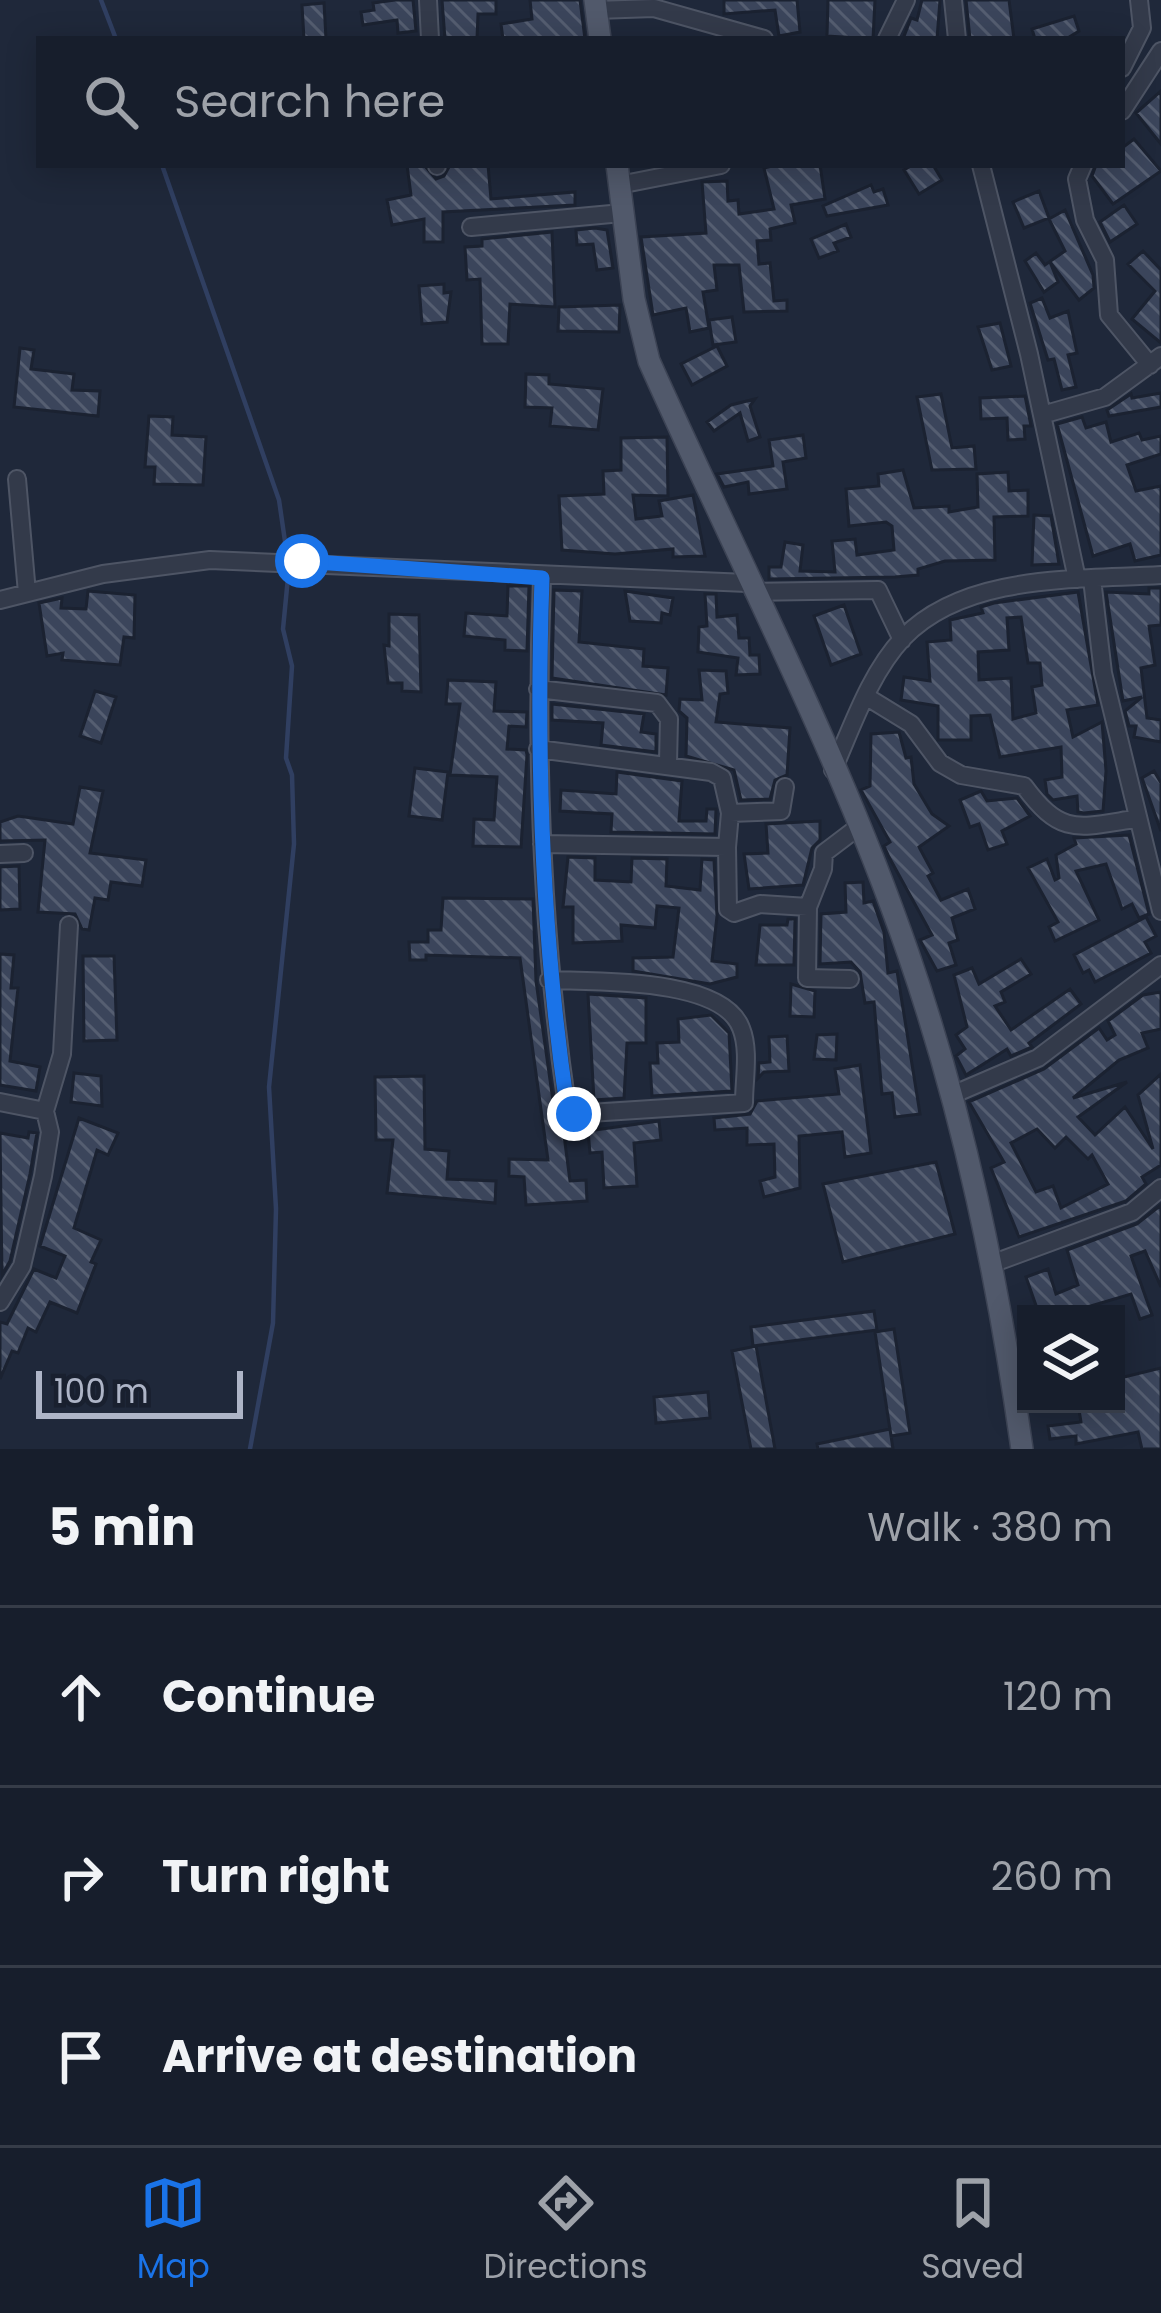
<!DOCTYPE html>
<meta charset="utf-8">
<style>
:root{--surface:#171e2c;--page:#202734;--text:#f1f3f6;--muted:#9ea2a9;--line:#363c48;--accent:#1a73e8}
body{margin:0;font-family:Poppins,sans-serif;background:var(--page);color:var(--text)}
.controls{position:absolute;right:36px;bottom:36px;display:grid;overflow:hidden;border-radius:0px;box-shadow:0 6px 30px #0003}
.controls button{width:108px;height:108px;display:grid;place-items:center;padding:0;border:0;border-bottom:3px solid var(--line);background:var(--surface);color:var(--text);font:60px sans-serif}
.scale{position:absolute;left:36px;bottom:30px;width:207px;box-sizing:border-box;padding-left:12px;border:6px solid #aeb5c7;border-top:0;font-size:33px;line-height:42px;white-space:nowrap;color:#aeb5c7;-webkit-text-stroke:9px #19202f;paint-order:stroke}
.stop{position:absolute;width:36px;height:36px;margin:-27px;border:9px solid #1a73e8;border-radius:50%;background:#fff}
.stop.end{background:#1a73e8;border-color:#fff;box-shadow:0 3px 12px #0008}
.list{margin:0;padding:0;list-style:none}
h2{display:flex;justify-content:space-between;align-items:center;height:156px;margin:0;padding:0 48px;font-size:51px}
h2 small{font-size:39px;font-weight:400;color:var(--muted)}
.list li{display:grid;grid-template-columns:78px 1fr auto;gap:36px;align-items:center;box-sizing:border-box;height:180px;padding:0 48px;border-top:3px solid var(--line)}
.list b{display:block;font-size:45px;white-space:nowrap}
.list em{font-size:39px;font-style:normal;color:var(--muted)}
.icon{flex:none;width:66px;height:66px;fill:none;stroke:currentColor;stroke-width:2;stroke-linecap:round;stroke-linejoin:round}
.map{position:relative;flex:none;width:1161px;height:1449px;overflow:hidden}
.search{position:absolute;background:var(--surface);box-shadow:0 6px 30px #0003;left:36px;right:36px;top:36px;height:132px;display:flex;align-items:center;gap:30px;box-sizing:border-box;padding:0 42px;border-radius:0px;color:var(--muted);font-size:45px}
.sheet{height:696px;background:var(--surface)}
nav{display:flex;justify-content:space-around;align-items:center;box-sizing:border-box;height:168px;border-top:3px solid var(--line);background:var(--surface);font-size:33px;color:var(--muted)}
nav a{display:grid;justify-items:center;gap:6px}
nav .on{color:var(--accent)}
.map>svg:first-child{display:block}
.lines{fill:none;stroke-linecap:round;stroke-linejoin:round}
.stream{stroke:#303f61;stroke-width:4.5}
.building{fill:url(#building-back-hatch);stroke:#1b2231;stroke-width:3;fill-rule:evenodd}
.minor-casing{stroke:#4e5565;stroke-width:20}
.major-casing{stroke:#3c4354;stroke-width:24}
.minor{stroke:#333a4a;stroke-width:16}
.major{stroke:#51596b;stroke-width:21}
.route{stroke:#1a73e8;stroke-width:15}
</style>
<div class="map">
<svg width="1161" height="1449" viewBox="0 0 1161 1449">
<defs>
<pattern id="building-back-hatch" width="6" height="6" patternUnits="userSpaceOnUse" patternTransform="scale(3)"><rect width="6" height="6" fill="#3b455b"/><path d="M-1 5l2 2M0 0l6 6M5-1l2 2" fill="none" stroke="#555e71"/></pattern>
</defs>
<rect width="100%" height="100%" fill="#1f283a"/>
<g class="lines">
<path class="stream" d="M101,0L116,39
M162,165L279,500L287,555
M250,1449L273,1323L276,1209L269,1087L294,844L292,775L286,758L292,666L283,629L289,567"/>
</g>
<path class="building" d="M395,0H413L416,31L398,33L397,20L363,25L361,12L374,10L373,3Z
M442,0H496V14H478L477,39H445Z
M530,0H580L585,39H503L501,24L532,19Z
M724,0H797L800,32L779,36L775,10L724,14Z
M828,0H875L873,39L827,36Z
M922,0H940L937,39H903L911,18L917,20Z
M966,0H1009L1014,39H970Z
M324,3L326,39H304L302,5Z
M1074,16L1079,31L1066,39H1035L1032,29Z
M1161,91V144L1136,113Z
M1134,139L1161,171L1113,204L1092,176L1096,165H1122V148Z
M407,165H424L436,179L444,176L450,165H488L491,199L575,192V205L443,212V242H424V219L392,225L387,200L411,195Z
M776,165H820L825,199L791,205L795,223L770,229L771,240L757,241L759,264L770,263L774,301L787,300V311L744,312L739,265H714L717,290L703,292L709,328L690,332L686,308L653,315L641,237L706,233L702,182L727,181L728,201L738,200L739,214L774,209L764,168Z
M912,165H933L942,180L919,194L904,170Z
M871,185L874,192L883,189L888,205L827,216L823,206Z
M1039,191L1049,218L1024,228L1013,202Z
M1124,205L1137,224L1110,242L1100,222Z
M1065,210L1093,275L1094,288L1079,300L1050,262L1058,282L1044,292L1025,261L1036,253L1045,265L1065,251L1049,219Z
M846,224L851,237L834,243L838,251L819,258L811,239Z
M595,228L607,230L613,268L597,270L593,244L577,245L576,230Z
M552,232L555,307L510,304L508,344H482L480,279L467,280L465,247L482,246V239Z
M1143,251L1161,270V343L1132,319L1155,291L1128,264Z
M444,284V293L451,292L447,322L422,324L419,286Z
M1042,298L1050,318L1068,311L1077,353L1068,355L1076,387L1062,390L1054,359L1048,360L1030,303Z
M620,305L619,332L558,331L559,307Z
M732,317L736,342L713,345L709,320Z
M1000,323L1011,366L992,370L978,327Z
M717,346L727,366L692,385L681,364Z
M20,348L34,350L31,369L74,374L72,390L100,391L98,416L14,407Z
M526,374L549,375V384L603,389L598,430L550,426L552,408L525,407Z
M1161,393V407L1109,416L1107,410L1131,394L1132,398Z
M941,394L952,448L974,446L976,469L932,470L917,397Z
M1025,396L1031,426H1024L1025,439L1008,440L1007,418L981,419L980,398Z
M755,399L750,406L760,437L748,441L740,413L714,431L707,422L731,405Z
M149,416L173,417L172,435L206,437L203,485L154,484L155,467H145Z
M1082,417L1086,428L1106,422L1111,442L1139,433L1142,440L1161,436V454L1127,465L1136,491L1161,486V555L1135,561L1130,544L1093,556L1057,424Z
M803,435L806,458L783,462L787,489L749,494L748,482L724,487L717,474L773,466L769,440Z
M667,437L668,496L633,495L636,519L662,516L659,501L693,495L705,556L673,557V549L615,554L562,550L559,496L604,494L603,471L621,470V438Z
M903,470L914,508L949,506V512L978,507L977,474L1008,472L1009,491L1028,490V516L994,517L995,560L945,561L918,569V575L895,577L769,579V567H781L785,542L803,545L800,571L835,572L832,541L855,539L857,555L894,550L892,526L886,522L849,526L846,489L879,486L878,474Z
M1034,515L1051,516L1059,564L1032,565Z
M508,586H529L527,651L505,650V640L464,636L466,613L507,616Z
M1149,588H1161V625L1149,626L1155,665L1141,668L1147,718L1161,720V742L1134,737L1136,726H1129L1125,711L1142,697L1123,701L1106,592L1149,594Z
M554,590L582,591L579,642L644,649L643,666L668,668L666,695L552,678Z
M88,591L135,595L134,638L124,637L120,665L62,660L63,653L47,656L39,603L62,598L61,608L86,609Z
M625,591L673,598L670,615L662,613L661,623L630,621Z
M1078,592L1098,705L1067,710L1073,737L1102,722L1106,771L1103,811L1084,813L1078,812L1077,796L1053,800L1047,794L1045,780L1062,777L1061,747L1000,757L990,715L971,716V740H938V706L901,700L904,677L930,681L927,642L951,640L950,620L983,613L981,607L994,603ZM1021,617L1028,663H1040L1042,685L1032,687L1036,713L1013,719L1011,678L979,680L978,652L1009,650L1007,618Z
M705,594H716L717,617L737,615L739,638H749L750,655H759L760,674L736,675L738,658L698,652L699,627L707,626Z
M844,605L861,654L831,665L814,616Z
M389,614L419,615L421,692L402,691V683H388L384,645L389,646Z
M699,670L726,671L728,693L720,694L716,722L790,728L787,775L775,780L770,799L741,800L734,770L686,756L687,718L679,711L680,699L702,700Z
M448,680L496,682L494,711L527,712L526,727L509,726L507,749L526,750L527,755L521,847L473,846L474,819L494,820L497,777L450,775L460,704H446Z
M95,691L116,697L101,743L80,736Z
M552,704L644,714L641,732L656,734V752L601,745L603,723L552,720Z
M899,732L906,758L911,757L914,784L932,814L949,826L919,847L933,873L928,876L941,900L968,889L975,909L952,918L958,940L949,943L956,965L937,971L920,940L932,935L889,857L884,846L890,842L861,790L870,786L871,734Z
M415,768L448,772L442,820L409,816Z
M1154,771L1161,783V831L1142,778Z
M617,772L682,781L679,821H706L707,809H716L715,834L611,832L612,814L560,811L561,790L616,794Z
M80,787L103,791L90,853L146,860L142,886L111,882L108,900L95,898L89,930L82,929L75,914L38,912L45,840L0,841V822L18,816L73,824Z
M981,791L987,801L1017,798L1030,816L1002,831L1007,844L988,850L979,824L970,827L960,800Z
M820,821V840L812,848L803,885L749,889L744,854L768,853L766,824Z
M1129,835L1149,914L1139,918L1132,904L1122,909L1106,864L1076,871L1099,920L1055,941L1049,927L1058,922L1028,868L1047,859L1055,880L1059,878L1056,855L1076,844L1074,838Z
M568,857L595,858V880L631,882L632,858L667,859L666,886L700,890L702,859L714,860L717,916L712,961L737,964V977L710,984L633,971V958L673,957L679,908L657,906L655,928L621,925L622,941L573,943V907H563Z
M19,866L20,909L0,910V867Z
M863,882L864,903L873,901L884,932L888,973L897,971L920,1114L895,1117L892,1093L882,1094L874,1002L865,1003L860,972L851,962L820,964L821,914L846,912L845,883Z
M443,898L533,899L536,981L554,1108L562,1120L570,1181L586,1180L587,1201L526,1205L524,1177L509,1176V1159L548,1160L520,958L426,955V960H410L409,942H428V930H441Z
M1146,917L1156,936L1145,942L1151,953L1095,982L1089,970L1083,973L1074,955Z
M788,919H795L794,965H756L760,925H787Z
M0,954L14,955L11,988H18L10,1061L40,1067L36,1091L0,1085Z
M83,956H114L117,1040L84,1041Z
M1021,959L1031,974L1001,992L1005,1002L995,1006L1011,1030L1070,989L1081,1004L1029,1043L1032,1047L1011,1056L1007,1049L966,1075L956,1056L965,1049L956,1035L967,1027L954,975L972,968L979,984Z
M791,984L815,991L814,1017L790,1016Z
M1161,992V1029L1142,1033L1148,1048L1119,1060L1073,1098L1127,1082L1078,1117L1095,1135L1125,1107L1153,1149L1138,1095L1161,1074V1165L1142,1177L1146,1184L1126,1201L1019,1237L991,1168L1004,1162L969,1102L1044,1069L1099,1028L1107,1040L1115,1035L1108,1021L1143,995ZM1037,1129L1055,1148L1066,1137L1088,1159L1092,1155L1108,1184L1061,1208L1053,1186L1036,1192L1011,1143Z
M588,994L646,998V1043H627L624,1098L594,1100Z
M711,1015L729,1033L732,1091L652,1096L650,1063H658L657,1043L679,1042L678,1019Z
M837,1034L836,1060L814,1059L817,1035Z
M787,1036L789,1071L764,1072L758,1078L759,1063L770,1062L769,1037Z
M860,1065L871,1153L845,1157L842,1132L799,1136L800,1188L764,1197L760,1181L775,1177L774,1144L747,1145V1128L715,1130L714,1118L750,1114L757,1101L839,1094L835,1069Z
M74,1073L101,1076L102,1106L71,1102Z
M424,1076L425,1149L449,1151L447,1179L496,1181L495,1203L387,1193L393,1140H376L375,1077Z
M79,1118L118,1133L108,1155L97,1150L74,1228L101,1240L91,1262L96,1264L77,1313L50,1302L36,1332L28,1328L18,1353L12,1351L0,1379V1322L7,1324L34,1269L56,1278L65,1256L40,1246Z
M659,1121L661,1140L634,1143L637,1186L604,1188L602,1152L590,1153L588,1131Z
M29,1132L37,1133L30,1174L10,1261L2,1275L0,1133L28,1138Z
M936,1162L955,1234L843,1262L823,1184Z
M1161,1205V1287L1145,1251L1131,1256L1152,1315L1140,1319L1131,1294L1067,1313L1039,1314L1026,1277L1048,1269L1056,1294L1078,1285L1067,1250L1137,1224Z
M874,1311L877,1330L753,1346L751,1327Z
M894,1329L910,1433L891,1436L875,1332Z
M756,1346L775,1449H751L732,1351Z
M1161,1368V1449H1142L1138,1432L1076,1444V1436L1050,1439L1048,1426L1081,1422L1078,1404H1116V1379Z
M708,1392L710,1418L656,1423L654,1397Z
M890,1429L893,1449H818L817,1444Z"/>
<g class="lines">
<g class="minor-casing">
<path id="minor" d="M428,0L430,39
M953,0L957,39
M596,10L654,8L764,39
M887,39L906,0
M1122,68L1142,28L1139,0
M1122,111L1161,51
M437,165V166
M981,165L1029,354L1077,579
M1083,165L1077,179L1085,220L1105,260L1109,315L1150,365
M619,185L721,165
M471,227L622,213
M1042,415L1105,397L1161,356
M17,479L27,593
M542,578C535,755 541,930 567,1106L574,1114L744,1103C744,1079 750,1050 741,1028C722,977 594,982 549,980
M1092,579L1103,673L1161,911
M754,592L878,590L902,640
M0,600L103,574L210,560L747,583
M538,689L657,703L669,719L668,763
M867,697L911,724L940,763L961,775L1024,786C1061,836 1077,828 1134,819
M538,749L711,772L722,778L730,813L727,847
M833,770C852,727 870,673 903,638C965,573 1079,580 1161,575
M730,813L781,811L785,787
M542,844L727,847L728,909L734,913L760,904L808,907
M0,854L24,853
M850,979L807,978L808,907L823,869L824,853L857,828
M952,1095L1038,1058L1161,965
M0,1102L45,1111
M994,1263L1132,1212L1161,1188
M0,1302L22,1266L43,1176L50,1132L45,1111L62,1054L69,925"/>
</g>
<g class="major-casing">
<path id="major" d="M595,0L600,39
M617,165L634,299L649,361C736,556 838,750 908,953C964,1115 998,1280 1022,1449"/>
</g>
<use href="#minor" class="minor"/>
<use href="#major" class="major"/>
</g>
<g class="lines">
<path class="route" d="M302,561L542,578C536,755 541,930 567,1106L574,1114"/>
</g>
</svg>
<div class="controls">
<button><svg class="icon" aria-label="layers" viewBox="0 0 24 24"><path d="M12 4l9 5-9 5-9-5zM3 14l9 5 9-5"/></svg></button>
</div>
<div class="scale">100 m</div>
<div class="stop" style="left:302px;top:561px"></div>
<div class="stop end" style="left:574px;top:1114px"></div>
<div class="search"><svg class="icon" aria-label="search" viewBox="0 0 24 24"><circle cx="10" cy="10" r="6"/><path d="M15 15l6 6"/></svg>Search here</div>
</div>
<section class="sheet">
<h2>5 min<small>Walk · 380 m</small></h2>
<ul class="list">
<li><svg class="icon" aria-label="ahead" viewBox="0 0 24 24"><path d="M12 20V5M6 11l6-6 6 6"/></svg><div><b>Continue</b></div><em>120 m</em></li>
<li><svg class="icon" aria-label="right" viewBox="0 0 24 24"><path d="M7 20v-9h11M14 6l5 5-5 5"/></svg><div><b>Turn right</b></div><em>260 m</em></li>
<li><svg class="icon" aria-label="arrive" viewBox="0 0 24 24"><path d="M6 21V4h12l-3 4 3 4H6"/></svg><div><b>Arrive at destination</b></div></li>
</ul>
</section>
<nav>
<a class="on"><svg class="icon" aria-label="map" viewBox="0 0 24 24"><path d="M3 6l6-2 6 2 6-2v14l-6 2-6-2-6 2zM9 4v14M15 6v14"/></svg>Map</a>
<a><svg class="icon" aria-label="directions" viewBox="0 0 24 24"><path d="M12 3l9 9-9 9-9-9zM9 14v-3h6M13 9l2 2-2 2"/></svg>Directions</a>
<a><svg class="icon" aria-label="saved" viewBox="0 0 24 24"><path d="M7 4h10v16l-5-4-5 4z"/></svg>Saved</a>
</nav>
